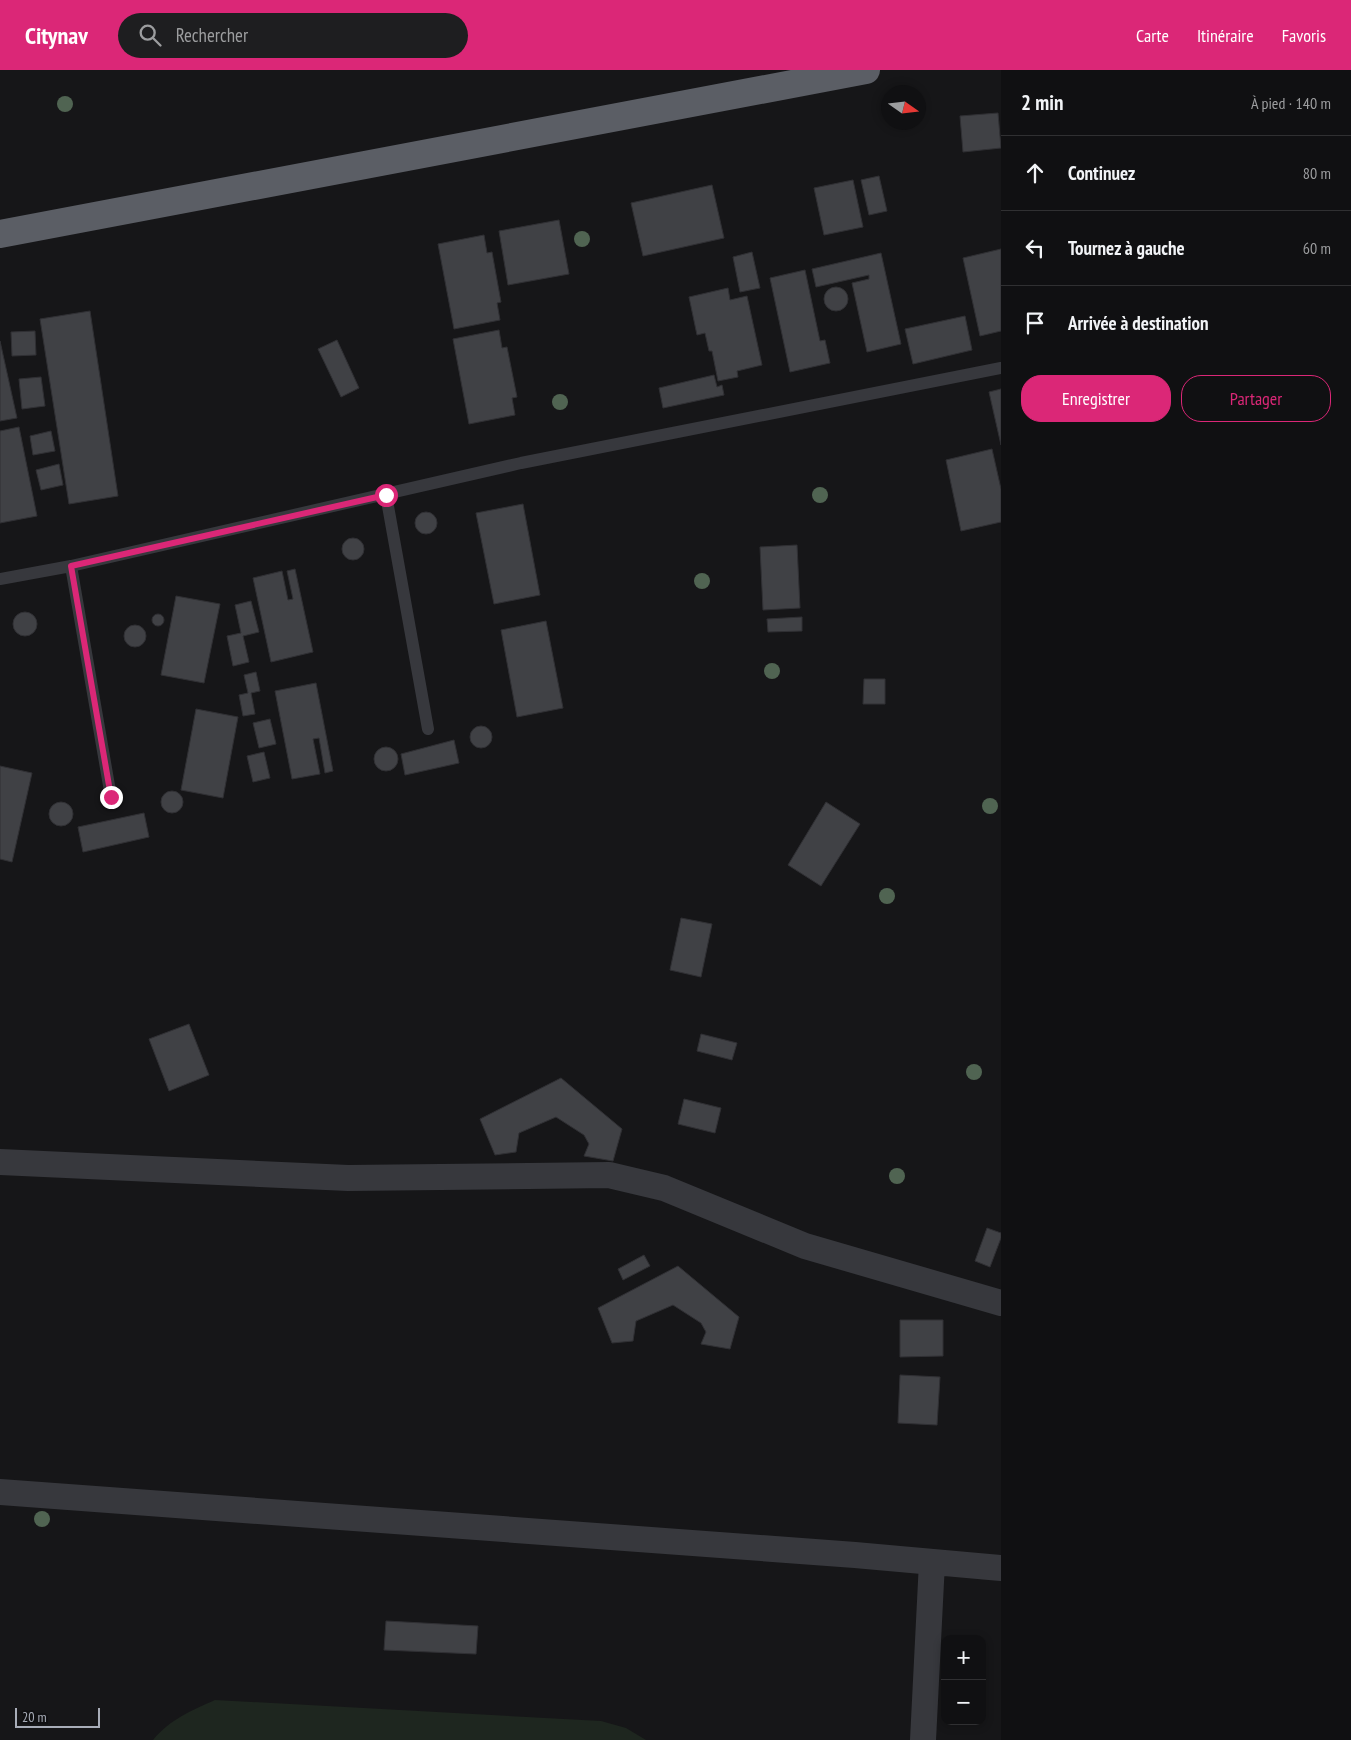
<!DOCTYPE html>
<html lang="fr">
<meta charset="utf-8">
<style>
:root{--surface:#101012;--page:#1e1e20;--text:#f1f3f6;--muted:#9c9d9f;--line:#303032;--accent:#db2777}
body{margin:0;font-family:"PT Sans Narrow",sans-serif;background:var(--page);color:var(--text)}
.controls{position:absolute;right:15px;bottom:15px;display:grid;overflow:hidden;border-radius:10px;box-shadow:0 2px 8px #0003}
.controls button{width:45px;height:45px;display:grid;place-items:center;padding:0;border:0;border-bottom:1px solid var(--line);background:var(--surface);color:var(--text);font:25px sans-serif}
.compass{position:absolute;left:881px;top:15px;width:45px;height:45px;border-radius:50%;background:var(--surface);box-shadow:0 2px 8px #0003;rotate:104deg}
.scale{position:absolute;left:15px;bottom:12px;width:85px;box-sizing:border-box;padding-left:5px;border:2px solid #a8adb8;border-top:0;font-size:14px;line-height:18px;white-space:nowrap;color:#a8adb8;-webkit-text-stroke:4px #111113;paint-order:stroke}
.stop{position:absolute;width:15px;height:15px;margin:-11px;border:4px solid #db2777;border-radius:50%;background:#fff}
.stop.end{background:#db2777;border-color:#fff;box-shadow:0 1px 5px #0008}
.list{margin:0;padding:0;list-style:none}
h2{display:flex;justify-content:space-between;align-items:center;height:65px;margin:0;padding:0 20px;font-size:21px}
h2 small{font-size:16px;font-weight:400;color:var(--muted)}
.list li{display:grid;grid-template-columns:32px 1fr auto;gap:15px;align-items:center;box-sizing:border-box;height:75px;padding:0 20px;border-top:1px solid var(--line)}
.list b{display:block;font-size:19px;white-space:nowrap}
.list em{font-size:16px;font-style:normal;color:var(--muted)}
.actions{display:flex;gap:10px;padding:15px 20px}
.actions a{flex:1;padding:11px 0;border:1px solid var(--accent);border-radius:20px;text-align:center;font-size:18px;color:var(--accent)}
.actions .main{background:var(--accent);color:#fff}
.icon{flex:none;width:28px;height:28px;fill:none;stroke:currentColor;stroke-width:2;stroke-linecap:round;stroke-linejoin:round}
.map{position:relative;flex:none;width:1001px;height:1670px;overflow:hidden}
header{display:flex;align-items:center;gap:30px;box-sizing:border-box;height:70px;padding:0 25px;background:var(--accent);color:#fff}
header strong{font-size:24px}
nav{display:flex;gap:28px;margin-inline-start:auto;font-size:18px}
.search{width:350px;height:45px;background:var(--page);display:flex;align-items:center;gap:12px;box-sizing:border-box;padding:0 18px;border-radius:28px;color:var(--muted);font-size:19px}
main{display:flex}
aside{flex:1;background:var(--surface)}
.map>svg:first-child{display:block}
.green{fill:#1e261f}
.building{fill:#404145;stroke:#303034}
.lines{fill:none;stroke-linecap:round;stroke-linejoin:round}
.service{stroke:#37383d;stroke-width:12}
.minor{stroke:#37383d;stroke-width:26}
.trunk{stroke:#5b5e65;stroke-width:28}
.tree{fill:#506452}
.route{stroke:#db2777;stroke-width:6}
</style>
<header>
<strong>Citynav</strong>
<div class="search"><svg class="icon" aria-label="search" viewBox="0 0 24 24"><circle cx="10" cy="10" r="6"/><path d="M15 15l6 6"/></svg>Rechercher</div>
<nav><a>Carte</a><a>Itinéraire</a><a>Favoris</a></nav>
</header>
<main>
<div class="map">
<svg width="1001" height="1670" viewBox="0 0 1001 1670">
<rect width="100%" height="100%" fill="#161618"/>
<path class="green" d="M215,1630L601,1651L626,1658L646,1670H153C169,1650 192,1640 215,1630Z"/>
<path class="building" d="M998,43L1001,78L963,82L960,46Z
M879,106L887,141L869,145L861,110Z
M853,110L863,157L824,165L814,118Z
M712,115L724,168L643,186L631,133Z
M559,150L569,204L508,215L499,161Z
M484,165L487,183L492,182L501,232L497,233L500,250L454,259L438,174Z
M1001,179V261L980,266L963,188Z
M752,182L760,218L740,222L733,187Z
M881,183L901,274L867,282L852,213L869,209V205L816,217L812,199Z
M805,200L820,271L825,270L830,293L790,302L770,208Z
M824 229a12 12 0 1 1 24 0a12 12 0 1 1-24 0Z
M728,218L730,230L747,226L762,295L737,301L738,307L718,311L712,281H709L705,263L697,265L689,227Z
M90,241L118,426L69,434L40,249Z
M965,246L972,280L913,294L905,259Z
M499,260L502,278L507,277L517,327L512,328L515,345L469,354L453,269Z
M35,261L36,285L12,286L11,262Z
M337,270L359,318L341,327L318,279Z
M0,271L17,348L0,351Z
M714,305L717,317L722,315L724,325L663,338L659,318Z
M41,307L45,336L22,339L19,309Z
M1001,319V375L989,322Z
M19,357L37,446L0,453V361Z
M51,361L55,381L33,385L30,366Z
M992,379L1001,419V452L961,461L946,390Z
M59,394L63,415L41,420L36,400Z
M523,434L540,525L494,534L476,443Z
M415 453a11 11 0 1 1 22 0a11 11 0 1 1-22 0Z
M342 479a11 11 0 1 1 22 0a11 11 0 1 1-22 0Z
M797,475L800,538L763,540L760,477Z
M295,499L313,582L271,592L253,508L282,501L288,530L293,529L287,501Z
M176,526L220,534L204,613L161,605Z
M251,531L259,562L243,566L249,592L233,596L227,566L241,563L235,535Z
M13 554a12 12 0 1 1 24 0a12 12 0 1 1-24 0Z
M152 550a6 6 0 1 1 12 0a6 6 0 1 1-12 0Z
M802,547V561L768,562L767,549Z
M546,551L563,638L517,647L501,560Z
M124 566a11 11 0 1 1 22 0a11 11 0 1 1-22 0Z
M256,602L260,621L251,623L255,644L243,646L239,625L248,623L244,605Z
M864,609H885V634H863Z
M316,613L333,701L325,703L319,668L313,669L320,704L292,709L275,621Z
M196,639L238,647L223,728L181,720Z
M270,649L276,674L259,678L253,653Z
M470 667a11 11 0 1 1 22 0a11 11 0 1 1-22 0Z
M454,670L459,693L405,705L401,684Z
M374 689a12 12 0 1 1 24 0a12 12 0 1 1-24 0Z
M264,682L270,708L253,712L247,686Z
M0,696L32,703L12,792L0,789Z
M161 732a11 11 0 1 1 22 0a11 11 0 1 1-22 0Z
M826,732L860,754L821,816L788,795Z
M49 744a12 12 0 1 1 24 0a12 12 0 1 1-24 0Z
M144,743L149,767L83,782L78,757Z
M681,848L712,854L701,907L670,900Z
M189,954L209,1005L169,1021L149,969Z
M701,964L737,973L732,990L697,981Z
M561,1008L622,1059L613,1091L584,1086L589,1074L584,1065L556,1047L519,1063L516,1082L495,1085L480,1049Z
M684,1029L721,1038L715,1063L678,1054Z
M987,1158L1001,1163V1168L990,1197L975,1191Z
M644,1185L650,1196L623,1210L618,1199Z
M678,1196L739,1247L730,1279L701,1274L706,1262L701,1253L673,1235L636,1251L633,1271L612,1273L598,1238Z
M900,1250H943V1286L900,1287Z
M900,1305L940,1307L937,1355L898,1353Z
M386,1551L478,1556L476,1584L384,1580Z"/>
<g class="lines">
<path class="service" d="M386,425L428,659
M71,496L111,727
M0,509L71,496L521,393L1001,298"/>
<path class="minor" d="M0,1092L348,1108L609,1105L664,1118L805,1176L1001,1233
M0,1422L855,1485L1001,1498
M923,1670L932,1492"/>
<path class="trunk" d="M0,164L866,0"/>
</g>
<g class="tree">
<circle cx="65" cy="34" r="8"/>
<circle cx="582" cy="169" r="8"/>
<circle cx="560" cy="332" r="8"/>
<circle cx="820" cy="425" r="8"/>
<circle cx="702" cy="511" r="8"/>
<circle cx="772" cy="601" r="8"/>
<circle cx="990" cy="736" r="8"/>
<circle cx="887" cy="826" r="8"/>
<circle cx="974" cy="1002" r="8"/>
<circle cx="897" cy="1106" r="8"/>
<circle cx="42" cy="1449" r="8"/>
</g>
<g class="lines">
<path class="route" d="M111,727L71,496L386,425"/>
</g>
</svg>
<div class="controls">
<button>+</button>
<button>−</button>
</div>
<svg class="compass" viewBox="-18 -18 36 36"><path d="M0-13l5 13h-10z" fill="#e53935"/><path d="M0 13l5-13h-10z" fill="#9c9d9f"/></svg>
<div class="scale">20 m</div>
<div class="stop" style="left:386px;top:425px"></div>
<div class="stop end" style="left:111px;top:727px"></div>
</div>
<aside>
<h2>2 min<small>À pied · 140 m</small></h2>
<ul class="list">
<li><svg class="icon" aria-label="ahead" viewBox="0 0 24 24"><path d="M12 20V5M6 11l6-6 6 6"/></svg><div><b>Continuez</b></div><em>80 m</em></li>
<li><svg class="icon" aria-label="left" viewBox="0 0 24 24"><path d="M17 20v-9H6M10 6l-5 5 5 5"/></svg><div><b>Tournez à gauche</b></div><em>60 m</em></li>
<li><svg class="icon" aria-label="arrive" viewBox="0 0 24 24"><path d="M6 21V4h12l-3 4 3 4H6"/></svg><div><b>Arrivée à destination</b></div></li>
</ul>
<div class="actions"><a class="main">Enregistrer</a><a>Partager</a></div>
</aside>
</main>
